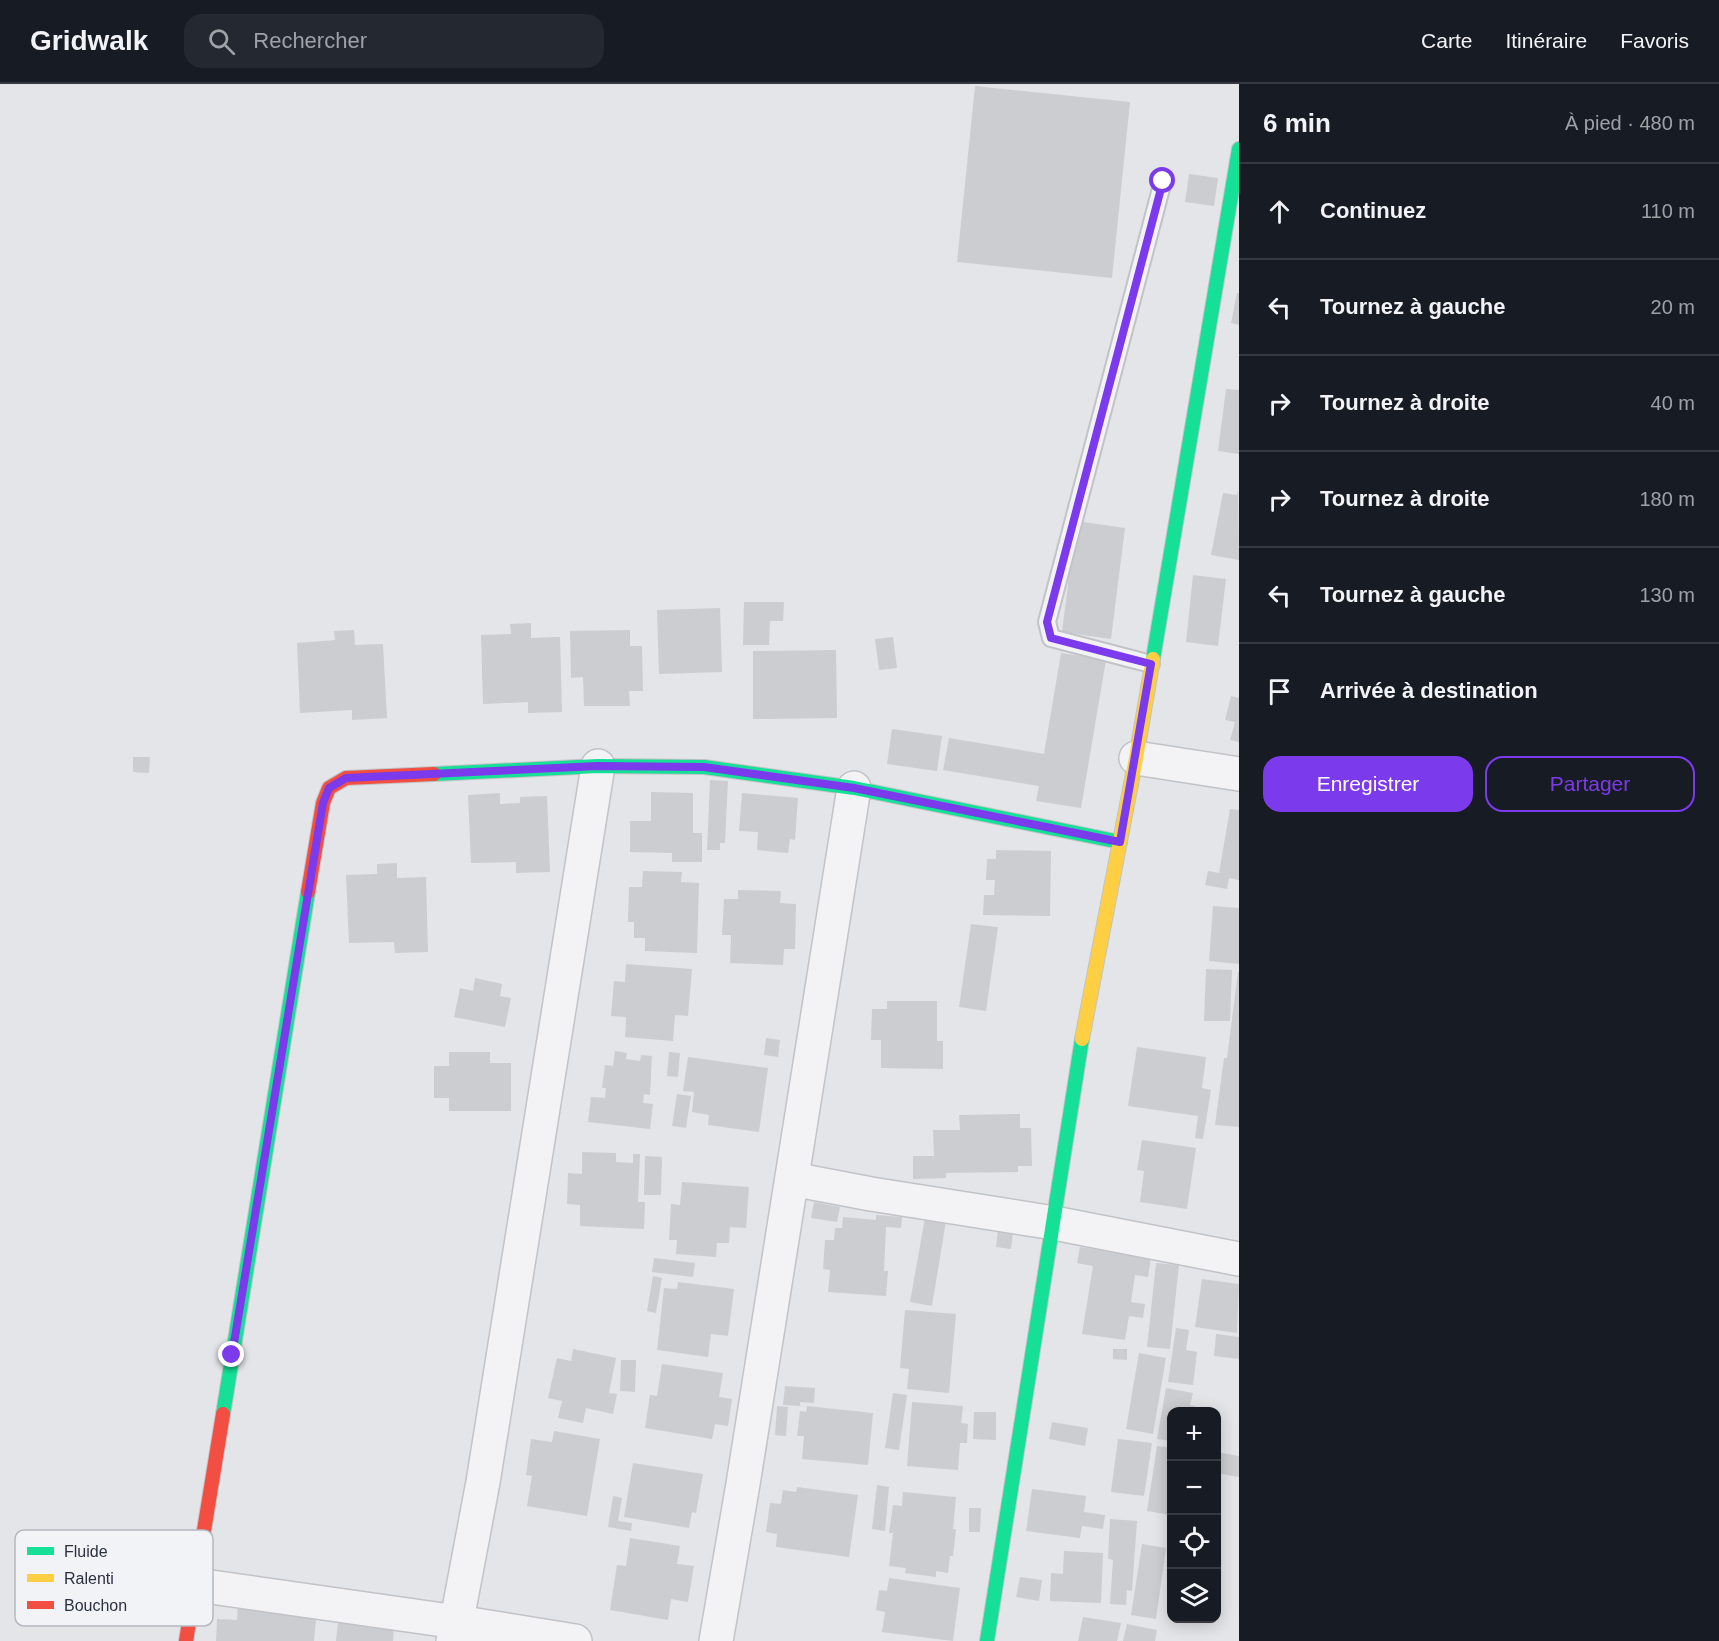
<!DOCTYPE html>
<html lang="fr">
<meta charset="utf-8">
<style>
:root{--surface:#171b24;--page:#242831;--text:#f1f3f6;--muted:#9ea1a6;--line:#363941;--accent:#7c3aed}
body{margin:0;font-family:Helvetica,sans-serif;background:var(--page);color:var(--text)}
.controls{position:absolute;right:18px;bottom:18px;display:grid;overflow:hidden;border-radius:12px;box-shadow:0 3px 15px #0003}
.controls button{width:54px;height:54px;display:grid;place-items:center;padding:0;border:0;border-bottom:2px solid var(--line);background:var(--surface);color:var(--text);font:30px sans-serif}
.stop{position:absolute;width:18px;height:18px;margin:-14px;border:4px solid #7c3aed;border-radius:50%;background:#fff}
.stop.end{background:#7c3aed;border-color:#fff;box-shadow:0 2px 6px #0008}
.list{margin:0;padding:0;list-style:none}
h2{display:flex;justify-content:space-between;align-items:center;height:78px;margin:0;padding:0 24px;font-size:26px}
h2 small{font-size:20px;font-weight:400;color:var(--muted)}
.list li{display:grid;grid-template-columns:39px 1fr auto;gap:18px;align-items:center;box-sizing:border-box;height:96px;padding:0 24px;border-top:2px solid var(--line)}
.list b{display:block;font-size:22px;white-space:nowrap}
.list em{font-size:20px;font-style:normal;color:var(--muted)}
.actions{display:flex;gap:12px;padding:18px 24px}
.actions a{flex:1;padding:14px 0;border:2px solid var(--accent);border-radius:18px;text-align:center;font-size:21px;color:var(--accent)}
.actions .main{background:var(--accent);color:#fff}
.icon{flex:none;width:33px;height:33px;fill:none;stroke:currentColor;stroke-width:2;stroke-linecap:round;stroke-linejoin:round}
.map{position:relative;flex:none;width:1239px;height:1557px;overflow:hidden}
header{display:flex;align-items:center;gap:36px;box-sizing:border-box;height:84px;padding:0 30px;background:var(--surface);border-bottom:2px solid var(--line)}
header strong{font-size:28px}
nav{display:flex;gap:33px;margin-inline-start:auto;font-size:21px}
.search{width:420px;height:54px;background:var(--page);display:flex;align-items:center;gap:15px;box-sizing:border-box;padding:0 21px;border-radius:18px;color:var(--muted);font-size:22px}
main{display:flex}
aside{flex:1;background:var(--surface)}
.map>svg:first-child{display:block}
.building{fill:#cccdd0}
.lines{fill:none;stroke-linecap:round;stroke-linejoin:round}
.lane-casing{stroke:#c2c3c6;stroke-width:20}
.street-casing{stroke:#c2c3c6;stroke-width:36}
.fast-casing{stroke:#c2c3c6;stroke-width:16}
.slow-casing{stroke:#c2c3c6;stroke-width:16}
.jam-casing{stroke:#c2c3c6;stroke-width:16}
.lane{stroke:#f3f3f5;stroke-width:16}
.street{stroke:#f3f3f5;stroke-width:33}
.fast{stroke:#16e098;stroke-width:14}
.slow{stroke:#ffcf43;stroke-width:14}
.jam{stroke:#f24e42;stroke-width:14}
.route{stroke:#7c3aed;stroke-width:8}
.key{fill:#f2f3f7;stroke:#b6b8c0;stroke-width:1.5}
.key-label{font-size:16px;fill:#2b3041}
</style>
<header>
<strong>Gridwalk</strong>
<div class="search"><svg class="icon" aria-label="search" viewBox="0 0 24 24"><circle cx="10" cy="10" r="6"/><path d="M15 15l6 6"/></svg>Rechercher</div>
<nav><a>Carte</a><a>Itinéraire</a><a>Favoris</a></nav>
</header>
<main>
<div class="map">
<svg width="1239" height="1557" viewBox="0 0 1239 1557">
<rect width="100%" height="100%" fill="#e4e5e8"/>
<path class="building" d="M975,2L1130,18L1112,194L957,178Z
M1189,90L1218,94L1214,122L1185,118Z
M1237,209H1239V241L1231,239Z
M1226,305L1239,306V370L1218,367Z
M1238,405L1239,476L1211,471L1223,409L1237,411Z
M1076,437L1125,444L1111,555L1062,548Z
M1193,491L1226,495L1218,562L1186,558Z
M744,518H784L783,537H770L769,561H743Z
M720,524L722,588L659,590L657,526Z
M531,539V554L560,553L562,628L528,629V618L483,620L481,551L511,550L510,540Z
M354,546L355,561L383,560L387,634L352,636V626L300,629L297,559L335,556L334,547Z
M630,546V562H642L643,607H629L630,622H584L583,593L571,594L570,547Z
M893,553L897,584L879,586L875,555Z
M836,566L837,634L753,635V567Z
M1061,569L1106,576L1081,724L1036,717L1039,702L943,686L949,654L1044,670Z
M1231,612L1239,614V658L1230,656L1235,638L1225,636Z
M892,645L942,652L937,687L887,680Z
M133,673H150L149,689L133,688Z
M710,696L728,697L725,759H720V766H707Z
M651,708L693,709V749H702V778H672V769L630,768V737H651Z
M500,709V720L520,719V713L547,712L550,788L516,789V778L471,779L468,711Z
M742,709L798,714L795,756L790,755L788,769L757,766L758,748L739,747Z
M1230,725L1239,726V796L1229,794L1227,805L1205,801L1208,787L1219,789Z
M996,766L1051,767L1050,832L983,831L984,811H994L995,796H986L987,775H996Z
M397,779V794L426,793L428,868L395,869L394,858L349,859L346,791L377,790V780Z
M643,787L682,788L681,798L699,799L697,869L645,867V854H634V838H628L629,803H642Z
M738,806L781,807L780,819L796,820L795,865H784L783,881L730,879L731,851H722L724,815H738Z
M1213,822L1239,824V880L1209,877Z
M971,840L998,843L986,927L959,923Z
M626,880L692,885L688,932L675,931L673,957L625,953L626,933L611,932L614,897L625,898Z
M1206,885L1232,886L1230,937H1204Z
M1238,888H1239V1043L1215,1041L1224,974H1227Z
M475,894L502,900L500,912L511,914L505,943L454,933L460,904L473,907Z
M887,917H937V957H943V985L881,984V956H871L872,925H887Z
M766,954L780,956L778,973L764,971Z
M1137,963L1206,973L1202,1004L1211,1006L1203,1055L1195,1054L1198,1032L1128,1022Z
M615,967L627,969L626,975L640,977L641,971L652,972L650,1011L644,1010L643,1019L653,1020L650,1045L588,1038L591,1013L605,1014L606,1004H602L605,981L613,982Z
M449,968H490V979H511V1027H449V1014H434V982H449Z
M669,968L680,969L678,993L667,992Z
M688,973L768,984L759,1048L708,1041L709,1031L692,1028L694,1008L683,1007Z
M677,1010L691,1012L686,1044L672,1042Z
M1020,1030V1044H1031L1032,1082H1018V1088L946,1089V1094L913,1095V1072H934L933,1046H960L959,1031Z
M1142,1056L1196,1064L1187,1125L1140,1118L1144,1087L1137,1086Z
M582,1068L616,1069V1078L633,1079V1070H640L638,1118H645L644,1145L580,1142V1121L567,1120L568,1089L582,1090Z
M645,1072L662,1073L661,1111H644Z
M682,1098L749,1103L746,1144L730,1143L729,1159H717L716,1173L676,1170L677,1156H669L671,1120L680,1121Z
M814,1118L840,1123L837,1138L811,1134Z
M876,1131L902,1133L901,1144L886,1143L884,1187H888L886,1212L828,1208L830,1186L823,1185L825,1156H834L835,1144H842L843,1133L876,1136Z
M925,1134L946,1137L932,1222L910,1218Z
M998,1146L1013,1148L1011,1165L996,1163Z
M1080,1163L1151,1173L1148,1193L1135,1191L1131,1218L1145,1220L1143,1234L1129,1232L1125,1256L1082,1250L1093,1182L1077,1179Z
M654,1174L695,1179L693,1193L652,1188Z
M1156,1179L1179,1181L1170,1265L1147,1263Z
M653,1192L662,1194L656,1229L647,1227Z
M1202,1195L1239,1200L1237,1249L1195,1243Z
M678,1198L734,1205L728,1252L711,1250L708,1273L657,1266L664,1204L677,1205Z
M905,1226L956,1230L949,1309L907,1305L909,1285L900,1284Z
M1176,1244L1189,1246L1186,1266L1197,1268L1193,1301L1168,1298Z
M1216,1250L1239,1253V1275L1214,1272Z
M573,1265L616,1274L609,1309L617,1310L613,1330L586,1324L583,1339L558,1334L562,1317L548,1314L557,1274L571,1277Z
M1113,1265H1127V1276L1113,1275Z
M1139,1269L1166,1274L1153,1350L1126,1345Z
M621,1276H636L635,1308L620,1307Z
M662,1280L723,1289L719,1313L732,1315L728,1342L715,1340L712,1355L645,1344L650,1311L657,1312Z
M785,1302L815,1304L814,1319L800,1318V1322L783,1321Z
M1166,1304L1193,1309L1190,1321L1195,1322L1194,1328H1172V1357L1157,1355Z
M893,1309L907,1311L899,1366L885,1364Z
M912,1318L963,1322L961,1339L968,1340L967,1359H960L958,1386L907,1382Z
M777,1322L788,1323L786,1352L775,1351Z
M807,1322L873,1329L868,1381L802,1375L804,1352H797L800,1327L806,1328Z
M974,1328H996V1356L973,1355Z
M1052,1338L1088,1344L1085,1362L1049,1355Z
M554,1347L600,1355L587,1432L527,1422L532,1392L526,1391L531,1355L552,1358Z
M1118,1355L1152,1359L1144,1412L1111,1408Z
M1157,1362L1172,1364L1170,1431L1147,1427Z
M1216,1368L1239,1372V1393L1216,1389Z
M633,1379L703,1390L696,1429L692,1428L689,1444L624,1433Z
M877,1401L889,1403L885,1447L872,1445Z
M797,1403L858,1411L849,1473L776,1463L777,1450L766,1448L770,1419L781,1420L783,1406L796,1408Z
M1032,1405L1086,1412L1084,1428L1105,1431L1103,1445L1082,1442L1080,1454L1026,1447Z
M903,1408L956,1413L953,1445H956L953,1472H950L948,1489L936,1487V1493L905,1489L906,1484L889,1482L893,1449H889L893,1421L902,1422Z
M613,1412L622,1414L618,1437L632,1439L631,1447L608,1443Z
M969,1424H981L980,1448H969Z
M1110,1435L1137,1437L1132,1507L1127,1506L1126,1521L1110,1520L1113,1476L1108,1475Z
M630,1454L680,1462L677,1480L694,1482L688,1518L671,1515L668,1536L610,1526L617,1481L626,1482Z
M1142,1460L1166,1464L1156,1535L1131,1531Z
M1064,1467L1103,1469L1101,1519L1050,1517L1051,1489L1063,1490Z
M1020,1493L1042,1496L1039,1517L1016,1513Z
M889,1494L960,1504L953,1557L882,1548L885,1528L876,1526L879,1506L887,1507Z
M238,1518L317,1524L314,1557H216L217,1535L237,1536Z
M1083,1533L1121,1539L1117,1557H1078Z
M338,1538L394,1543L393,1557H336Z
M1127,1540L1157,1546L1155,1557H1123Z"/>
<g class="lines">
<g class="lane-casing">
<path id="lane" d="M1151,580L1051,554L1047,538L1163,97"/>
</g>
<g class="street-casing">
<path id="street" d="M1136,674L1239,690
M792,1095L871,1110L1054,1139L1239,1175
M197,1501L457,1538L575,1557
M453,1557L483,1398L598,682
M716,1557L743,1400L854,704"/>
</g>
<g class="fast-casing">
<path id="fast" d="M1153,575L1239,65
M434,690L598,682L704,683L854,704L1120,758
M223,1330L308,808
M987,1557L1082,955"/>
</g>
<g class="slow-casing">
<path id="slow" d="M1082,955L1136,674L1153,575"/>
</g>
<g class="jam-casing">
<path id="jam" d="M308,808L323,719L329,704L346,694L434,690
M186,1557L223,1330"/>
</g>
<use href="#lane" class="lane"/>
<use href="#street" class="street"/>
<use href="#fast" class="fast"/>
<use href="#slow" class="slow"/>
<use href="#jam" class="jam"/>
</g>
<g class="lines">
<path class="route" d="M232,1271L323,719L329,704L346,694L598,682L704,683L854,704L1120,758L1151,580L1051,554L1047,538L1163,97"/>
</g>
<rect x="15" y="1446" width="198" height="96" rx="9" class="key"/>
<rect x="27" y="1463" width="27" height="8" fill="#16e098"/>
<rect x="27" y="1490" width="27" height="8" fill="#ffcf43"/>
<rect x="27" y="1517" width="27" height="8" fill="#f24e42"/>
<g class="key-label">
<text x="64" y="1473">Fluide</text>
<text x="64" y="1500">Ralenti</text>
<text x="64" y="1527">Bouchon</text>
</g>
</svg>
<div class="controls">
<button>+</button>
<button>−</button>
<button><svg class="icon" aria-label="locate" viewBox="0 0 24 24"><circle cx="12" cy="12" r="6"/><path d="M12 2v4M12 18v4M2 12h4M18 12h4"/></svg></button>
<button><svg class="icon" aria-label="layers" viewBox="0 0 24 24"><path d="M12 4l9 5-9 5-9-5zM3 14l9 5 9-5"/></svg></button>
</div>
<div class="stop" style="left:1163px;top:97px"></div>
<div class="stop end" style="left:232px;top:1271px"></div>
</div>
<aside>
<h2>6 min<small>À pied · 480 m</small></h2>
<ul class="list">
<li><svg class="icon" aria-label="ahead" viewBox="0 0 24 24"><path d="M12 20V5M6 11l6-6 6 6"/></svg><div><b>Continuez</b></div><em>110 m</em></li>
<li><svg class="icon" aria-label="left" viewBox="0 0 24 24"><path d="M17 20v-9H6M10 6l-5 5 5 5"/></svg><div><b>Tournez à gauche</b></div><em>20 m</em></li>
<li><svg class="icon" aria-label="right" viewBox="0 0 24 24"><path d="M7 20v-9h11M14 6l5 5-5 5"/></svg><div><b>Tournez à droite</b></div><em>40 m</em></li>
<li><svg class="icon" aria-label="right" viewBox="0 0 24 24"><path d="M7 20v-9h11M14 6l5 5-5 5"/></svg><div><b>Tournez à droite</b></div><em>180 m</em></li>
<li><svg class="icon" aria-label="left" viewBox="0 0 24 24"><path d="M17 20v-9H6M10 6l-5 5 5 5"/></svg><div><b>Tournez à gauche</b></div><em>130 m</em></li>
<li><svg class="icon" aria-label="arrive" viewBox="0 0 24 24"><path d="M6 21V4h12l-3 4 3 4H6"/></svg><div><b>Arrivée à destination</b></div></li>
</ul>
<div class="actions"><a class="main">Enregistrer</a><a>Partager</a></div>
</aside>
</main>
